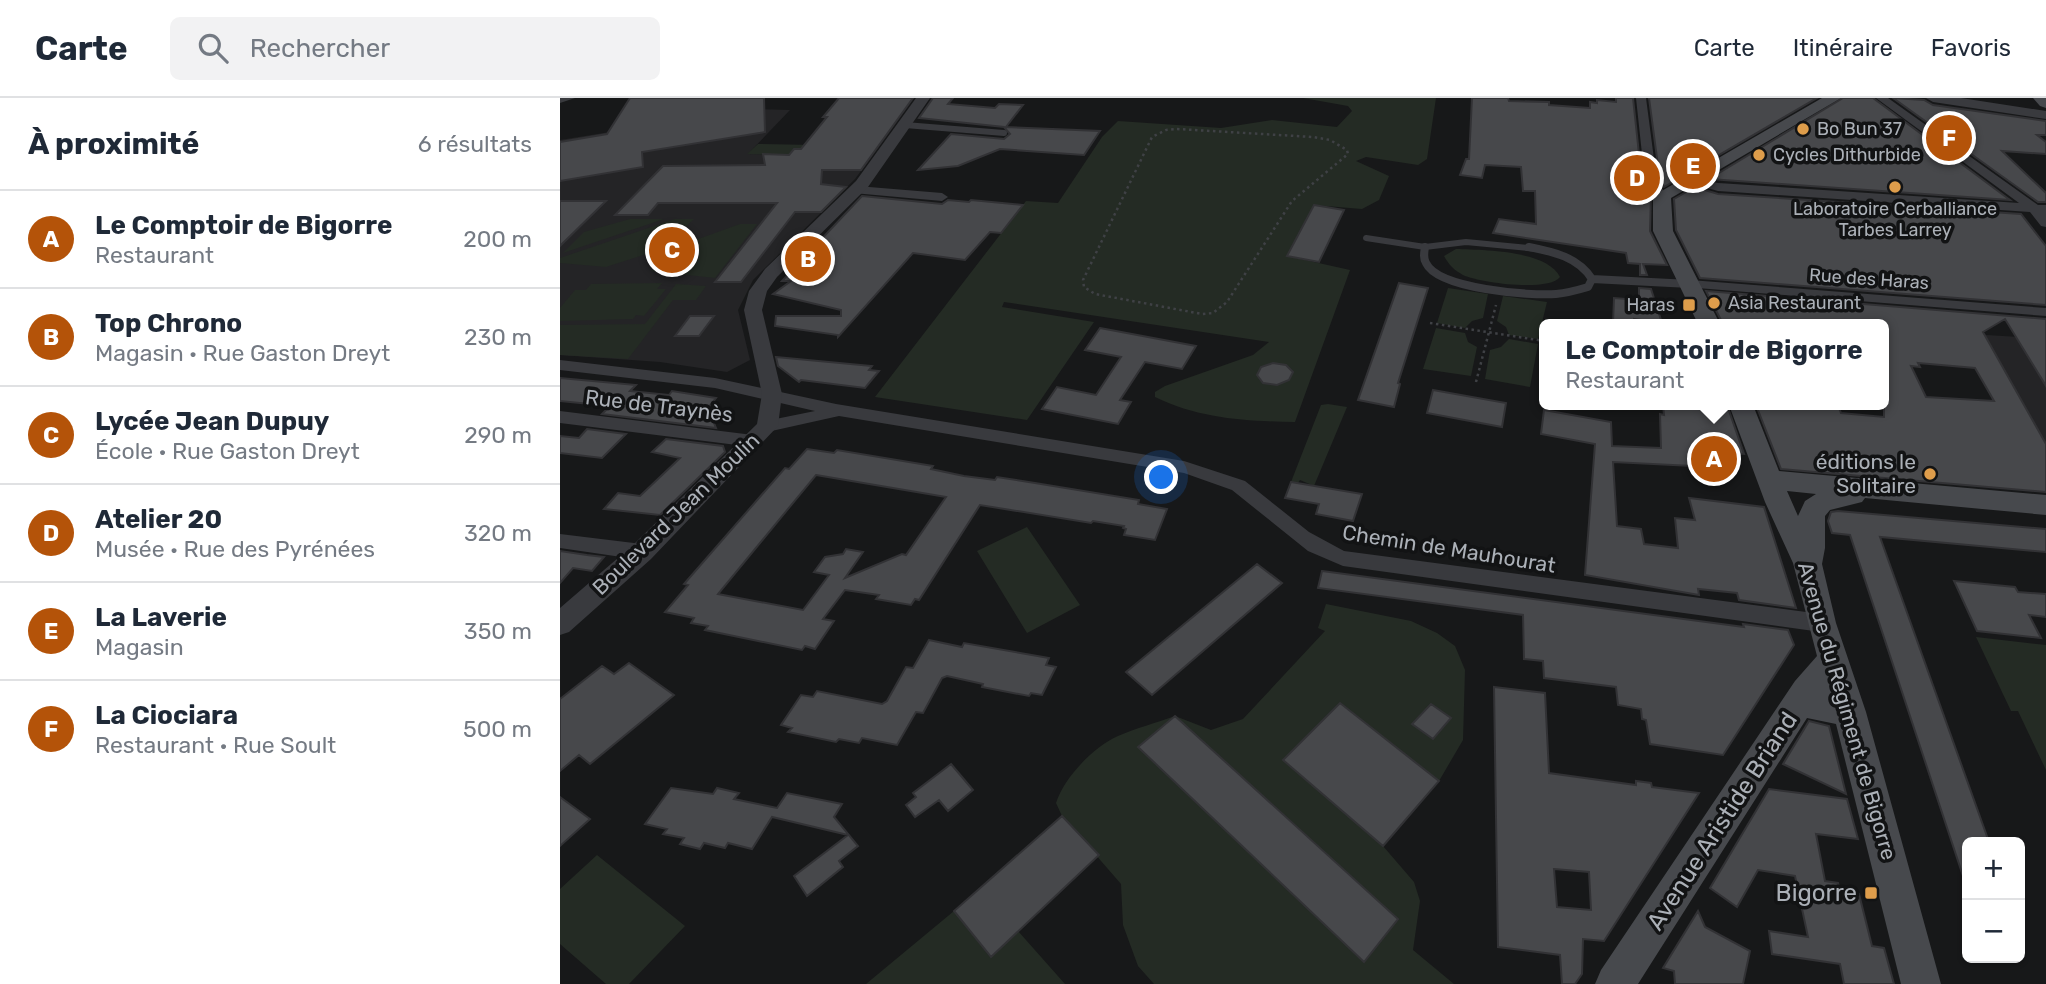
<!DOCTYPE html>
<html lang="fr">
<meta charset="utf-8">
<style>
:root{--surface:#fff;--page:#f2f2f3;--text:#1f2937;--muted:#747a83;--line:#e0e1e3;--accent:#b45309}
body{margin:0;font-family:Rubik,sans-serif;background:var(--page);color:var(--text)}
.controls{position:absolute;right:21px;bottom:21px;display:grid;overflow:hidden;border-radius:10px;box-shadow:0 2px 5px #0004}
.controls button{width:63px;height:63px;display:grid;place-items:center;padding:0;border:0;border-bottom:2px solid var(--line);background:var(--surface);color:var(--text);font:35px sans-serif}
.you{position:absolute;left:602px;top:380px;width:24px;height:24px;margin:-18px;border:5px solid #fff;border-radius:50%;background:#1a73e8;box-shadow:0 0 0 10px #1a73e833}
.badge{display:grid;place-items:center;width:46px;height:46px;border-radius:50%;background:var(--accent);color:#fff;font-size:23px;font-weight:700}
.pin{position:absolute;translate:-50% -50%;border:4px solid #fff;box-shadow:0 2px 7px #0006}
.popup{position:absolute;left:979px;top:221px;width:350px;height:91px;box-sizing:border-box;display:grid;place-content:center;border-radius:10px;background:var(--surface);filter:drop-shadow(0 2px 5px #0005);font-size:23px;white-space:nowrap;color:var(--muted)}
.popup b{font-size:26px;color:var(--text)}
.popup::after{content:'';position:absolute;left:50%;top:100%;margin-left:-14px;border:14px solid transparent;border-top-color:var(--surface)}
.list{margin:0;padding:0;list-style:none}
h2{display:flex;justify-content:space-between;align-items:center;height:91px;margin:0;padding:0 28px;font-size:30px}
h2 small{font-size:23px;font-weight:400;color:var(--muted)}
.list li{display:grid;grid-template-columns:46px 1fr auto;gap:21px;align-items:center;box-sizing:border-box;height:98px;padding:0 28px;border-top:2px solid var(--line)}
.list b{display:block;font-size:26px;white-space:nowrap}
.list p{margin:0;font-size:23px;white-space:nowrap;color:var(--muted)}
.list em{font-size:23px;font-style:normal;color:var(--muted)}
.icon{flex:none;width:38px;height:38px;fill:none;stroke:currentColor;stroke-width:2;stroke-linecap:round;stroke-linejoin:round}
.map{position:relative;flex:none;width:1486px;height:886px;overflow:hidden}
header{display:flex;align-items:center;gap:42px;box-sizing:border-box;height:98px;padding:0 35px;background:var(--surface);border-bottom:2px solid var(--line)}
header strong{font-size:33px}
nav{display:flex;gap:38px;margin-inline-start:auto;font-size:24px}
.search{width:490px;height:63px;background:var(--page);display:flex;align-items:center;gap:18px;box-sizing:border-box;padding:0 24px;border-radius:10px;color:var(--muted);font-size:26px}
main{display:flex}
aside{flex:1;background:var(--surface)}
.map>svg:first-child{display:block}
.built{fill:#242426}
.green{fill:#242b24}
.building{fill:#47484b;stroke:#323235;stroke-width:2;fill-rule:evenodd}
.lines{fill:none;stroke-linecap:round;stroke-linejoin:round}
.path{stroke:#3f4145;stroke-width:2.5;stroke-dasharray:2.5 3.5;stroke-linecap:butt}
.service-far1{stroke:#393a3e;stroke-width:6}
.service{stroke:#393a3e;stroke-width:8}
.minor{fill:#393a3e;fill-rule:evenodd}
.tertiary{fill:#393a3e;fill-rule:evenodd}
.secondary{fill:#47494d;fill-rule:evenodd}
.poi-dot{fill:#de9d4b;stroke:#121314;stroke-width:2.5}
.labels{text-anchor:middle;stroke-width:7;stroke-linejoin:round;paint-order:stroke}
.far-poi-label{font-size:18px;fill:#abb0b7;stroke:#121314;text-anchor:start}
.far-street-label{font-size:18px;fill:#abb0b7;stroke:#121314}
.street-label{font-size:21px;fill:#abb0b7;stroke:#121314}
.poi-label{font-size:21px;fill:#abb0b7;stroke:#121314;text-anchor:end}
.near-street-label{font-size:24px;fill:#abb0b7;stroke:#121314}
.near-poi-label{font-size:24px;fill:#abb0b7;stroke:#121314;text-anchor:end}
</style>
<header>
<strong>Carte</strong>
<div class="search"><svg class="icon" aria-label="search" viewBox="0 0 24 24"><circle cx="10" cy="10" r="6"/><path d="M15 15l6 6"/></svg>Rechercher</div>
<nav><a>Carte</a><a>Itinéraire</a><a>Favoris</a></nav>
</header>
<main>
<aside>
<h2>À proximité<small>6 résultats</small></h2>
<ul class="list">
<li><span class="badge">A</span><div><b>Le Comptoir de Bigorre</b><p>Restaurant</p></div><em>200 m</em></li>
<li><span class="badge">B</span><div><b>Top Chrono</b><p>Magasin · Rue Gaston Dreyt</p></div><em>230 m</em></li>
<li><span class="badge">C</span><div><b>Lycée Jean Dupuy</b><p>École · Rue Gaston Dreyt</p></div><em>290 m</em></li>
<li><span class="badge">D</span><div><b>Atelier 20</b><p>Musée · Rue des Pyrénées</p></div><em>320 m</em></li>
<li><span class="badge">E</span><div><b>La Laverie</b><p>Magasin</p></div><em>350 m</em></li>
<li><span class="badge">F</span><div><b>La Ciociara</b><p>Restaurant · Rue Soult</p></div><em>500 m</em></li>
</ul>
</aside>
<div class="map">
<svg width="1486" height="886" viewBox="0 0 1486 886">
<rect width="100%" height="100%" fill="#171819"/>
<path class="built" d="M193,11L230,12L188,56L312,58L295,81L193,182L178,212L190,262L167,274L100,264L0,257V42Z
M1394,235L1459,239L1486,278V394H1482L1409,258Z"/>
<path class="green" d="M743,0H876L867,61L858,67L806,59L796,63L829,78L819,102L802,111L754,107L727,158L790,172L735,324C686,323 640,321 595,299V294L605,288L693,257L709,244L444,204L442,209L534,224L467,322L315,299L466,103L498,105L542,39L558,23L661,30L712,22L777,29L792,13L788,8Z
M198,46L254,47L229,57L187,56Z
M70,121H104L3,155L24,134Z
M115,121H134L102,151L46,169L0,165V160Z
M180,126H197L155,180L91,173L116,149Z
M896,151C922,152 987,152 1000,179C989,194 920,185 903,177C894,172 889,167 884,158Z
M102,185L97,191H106L84,218L76,217L73,221L0,223V210L15,192H26L31,186Z
M116,186L146,188L136,202H113L68,261L0,257V227L85,226Z
M888,190L928,196L923,220L912,223L905,230L877,225Z
M943,198L987,204L978,241L949,237L946,229L937,223Z
M876,230L905,235L908,244L917,249L911,278L863,271Z
M949,241L978,246L970,289L925,281L930,252L941,249Z
M768,306L787,309L754,388L740,382L738,385L731,384L761,307Z
M467,429L520,507L467,535L417,453Z
M766,506L851,523L877,535L895,548L905,572L903,642L879,683L780,605L823,748L854,784L860,803L853,852L894,886H594L578,868L563,827L561,786L502,718L496,705C504,680 533,649 558,638C576,630 596,625 615,618L651,632L683,621L765,533L758,530Z
M1416,539L1486,547V672L1458,613H1451Z
M37,757L125,828L69,886H46L0,846V791Z
M394,813L430,859L458,833L505,886H306Z"/>
<path class="building" d="M70,0H204L205,34L82,54L83,69L0,83V44L47,36Z
M279,0H353L301,72H262L261,86L286,89L261,114H235L181,184H155L217,105H98L88,117H55L103,68L205,67L203,56L229,57L234,51H241L267,19H263Z
M373,0H393L388,6L435,10L439,6L463,7L446,29L540,33L524,57L440,51L398,68L358,72L391,36L444,41L450,36L444,29L359,20Z
M912,0H948L949,3L989,4V7L1030,10V4L1037,5V2L1056,4V0H1073L1082,84L1091,96L1090,133L1107,167L1083,166L1087,177H1080V166L1068,165L1066,155L933,135L939,121L976,126L975,93H963L961,69L925,67L922,80L900,77L906,61H909Z
M1089,0H1257L1104,89L1100,83Z
M1283,0H1313L1450,102L1149,81Z
M1333,0L1364,2L1373,7L1486,23V37H1477L1486,44V56L1442,53L1486,95V104H1478Z
M1135,89L1158,96L1461,116L1486,148V207L1140,180L1116,132L1114,101Z
M302,98L382,106L388,102L409,104L411,102L463,107L441,135L430,134L405,162L353,155L278,239V237L215,228L216,218H281V212L213,196L231,183H222Z
M0,103H46L0,148Z
M754,107L784,112L759,164L727,158Z
M839,185L868,190L838,285L840,286L834,309L798,302Z
M1079,190L1091,191L1102,225L1074,221V226H1053L1054,200L1079,202Z
M1146,193L1486,221V288L1445,221L1423,234L1486,346V394L1221,371L1196,307H1278L1281,315L1324,319V226H1163ZM1358,265L1415,270L1434,303L1366,299L1351,268L1360,269Z
M130,218H154L139,238H115Z
M540,230L636,248L622,271L585,264L560,302L571,304L558,326L482,311L497,289L536,297L561,259L525,252Z
M216,259L312,268L309,272L319,273L305,290L241,282L239,284L218,268Z
M713,265L726,267L733,274L729,282L717,287L703,285L697,277L701,269Z
M0,280L76,287L70,293L109,297L112,293L156,300L148,310L156,330L42,316L50,308L0,303Z
M873,292L946,305L942,329L867,315Z
M1103,307H1167L1184,356L1159,354L1162,364L1153,369L1053,364L1057,428L1081,431L1084,446L1118,450L1115,420L1135,422L1129,400L1204,409L1236,510L1179,502L1177,495L1138,491L1139,497L1025,477L1035,346L981,336L984,312L1051,324L1052,348L1101,350L1100,316L1104,317Z
M27,331L66,336L42,360L0,355V338L19,340Z
M106,341L163,348L165,354L100,417L44,411L58,395L80,398L120,360L92,354Z
M247,351L274,355L277,352L373,368L371,371L404,378L435,382L437,379L475,385L579,402L578,406L607,411L595,442L564,437L566,431L563,430L564,428L533,423L531,425L420,407L359,502L355,501L351,507L316,501L319,497L285,492L263,521L274,523L255,551L245,548L242,552L145,532L148,528L131,525L134,520L105,514L128,487L124,486L225,370L229,371ZM256,377L386,399L346,457L342,456L285,480L303,454L286,451L283,456L265,459L254,474L269,477L243,512L158,496Z
M731,384L802,396L793,423L756,416L759,406L725,400Z
M1278,413L1486,431V454L1320,439L1429,744H1407V781H1404L1290,437L1272,435L1268,423L1271,414Z
M0,453L27,457L44,459L32,473L13,470L0,485Z
M697,466L722,485L592,597L566,574Z
M762,473L1184,529L1183,526L1228,532L1234,547L1163,657L1090,646L1086,622L1082,621L1081,611L1058,607L1056,589L984,580L983,563L964,561L963,517L758,490Z
M1394,483L1455,489L1458,494L1486,496V519L1469,517L1481,540L1417,533Z
M369,542L402,549L404,545L489,560L486,567L496,569L482,597L471,595L469,598L422,589L423,586L387,578L382,580L363,615L356,614L337,647L302,640L299,645L279,641L276,644L228,634L232,630L221,627L241,597L253,599L257,593L322,606L327,603L346,569L353,570Z
M69,565L114,597L30,666L19,657L0,673V601L42,568L54,576Z
M934,589L985,595L989,675L1076,687V683L1091,685L1092,689L1139,695L1044,843L1023,841L1022,876L1015,886H1002L1000,857L938,849ZM994,771L1029,774L1031,812L997,809Z
M780,605L879,683L823,748L723,662Z
M871,606L891,620L873,641L852,626Z
M615,618L838,821L804,864L578,649Z
M1249,623L1269,628L1286,696L1223,666Z
M391,666L413,692L388,713L379,702L355,719L346,707L356,699L353,695Z
M111,690L153,696L157,690L179,695L174,701L217,710L227,695L282,706L274,719L298,748L279,763L283,769L247,798L234,778L288,737L212,719L192,751L168,745L165,750L144,745L140,751L120,746L124,740L103,736L107,731L85,726Z
M1209,691L1287,701L1298,741L1256,736L1265,783L1278,785L1280,793L1299,796L1312,848L1324,850L1334,886H1284L1280,866L1212,856L1209,833L1248,839L1235,778L1198,772L1177,809L1150,790Z
M0,699L30,721L0,748Z
M502,718L539,757L431,859L394,813Z
M1138,813L1145,829L1190,853L1183,886H1115L1114,873L1103,870Z"/>
<g class="lines">
<path class="path" d="M617,31L753,39L770,42L787,52L788,56L732,103L667,204L653,215L642,216L535,196L524,189L523,182L592,39L606,32Z
M870,225L984,243
M916,284L936,207"/>
<path class="service-far1" d="M345,27L444,35
M806,140L865,149
M865,149L906,144L978,151"/>
<path class="service" d="M865,149C864,155 863,160 866,165C878,191 970,198 996,196C1007,195 1018,192 1028,189L1032,181C1018,159 994,154 969,149
M1032,181L1130,186"/>
<path class="minor" d="M1076,0H1086L1097,84L1108,98L1106,101H1098L1085,84Z
M1316,0H1328L1478,107H1486V129L1481,128L1470,114L1158,93L1122,83L1128,79L1158,85L1459,105Z
M297,88L382,95L388,99L382,103L293,95L291,92Z
M1130,182L1486,210V218L1125,189V183Z
M0,262L155,280L276,306L624,363L685,383L749,434L784,453L1261,516L1268,519L1271,525L1268,531L1261,534L783,468L748,453L672,392L624,375L279,318L207,334L198,328L201,324L255,313L155,290L0,272Z
M0,313L193,337L202,343L193,349L0,325Z
M0,436L82,446L89,449L92,454L89,459L82,462L0,450Z"/>
<path class="tertiary" d="M0,0H15L0,5Z
M356,0H370L308,89L217,179L207,193L202,212L222,296L218,328L91,461L9,534L0,537V510L73,447L197,326L202,296L184,212L189,193L205,171L296,83Z
M1366,0H1401L1486,13V21L1373,4Z"/>
<path class="secondary" d="M1262,0H1281L1111,100L1113,133L1160,226H1138L1093,133V98Z
M1473,0H1486V10L1480,8Z
M1169,307H1193L1219,373L1486,397V417L1305,400L1302,404L1270,412L1265,418V450L1262,466L1276,525L1306,614L1381,886H1341L1276,626L1247,620L1078,886H1035L1041,872L1235,583L1257,558L1233,465L1205,404ZM1227,393L1256,396L1245,403L1238,418Z"/>
</g>
<g class="poi-dot">
<circle cx="1243" cy="31" r="7"/>
<circle cx="1199" cy="57" r="7"/>
<circle cx="1335" cy="89" r="7"/>
<circle cx="1154" cy="205" r="7"/>
<rect x="1122" y="200" width="14" height="14" rx="3.5"/>
<circle cx="1370" cy="376" r="7"/>
<rect x="1304" y="788" width="14" height="14" rx="3.5"/>
</g>
<g class="labels">
<g class="far-poi-label">
<text x="1257" y="37">Bo Bun 37</text>
<text x="1213" y="63">Cycles Dithurbide</text>
<text x="1335" y="117" text-anchor="middle">Laboratoire Cerballiance<tspan x="1335" dy="21">Tarbes Larrey</tspan></text>
<text x="1168" y="211">Asia Restaurant</text>
<text x="1115" y="213" text-anchor="end">Haras</text>
</g>
<g class="far-street-label">
<text transform="translate(1309 181) rotate(4)" y="6">Rue des Haras</text>
</g>
<g class="street-label">
<text transform="translate(99 308) rotate(7)" y="7">Rue de Traynès</text>
<text transform="translate(116 416) rotate(-44)" y="7">Boulevard Jean Moulin</text>
<text transform="translate(889 451) rotate(9)" y="7">Chemin de Mauhourat</text>
<text transform="translate(1287 613) rotate(74)" y="7">Avenue du Régiment de Bigorre</text>
</g>
<g class="poi-label">
<text x="1356" y="371">éditions le<tspan x="1356" dy="24">Solitaire</tspan></text>
</g>
<g class="near-street-label">
<text transform="translate(1162 723) rotate(-57)" y="8">Avenue Aristide Briand</text>
</g>
<g class="near-poi-label">
<text x="1297" y="803">Bigorre</text>
</g>
</g>
</svg>
<div class="controls">
<button>+</button>
<button>−</button>
</div>
<div class="you"></div>
<div class="pin badge" style="left:1154px;top:361px">A</div>
<div class="popup"><b>Le Comptoir de Bigorre</b>Restaurant</div>
<div class="pin badge" style="left:248px;top:161px">B</div>
<div class="pin badge" style="left:112px;top:152px">C</div>
<div class="pin badge" style="left:1077px;top:80px">D</div>
<div class="pin badge" style="left:1133px;top:68px">E</div>
<div class="pin badge" style="left:1389px;top:40px">F</div>
</div>
</main>
